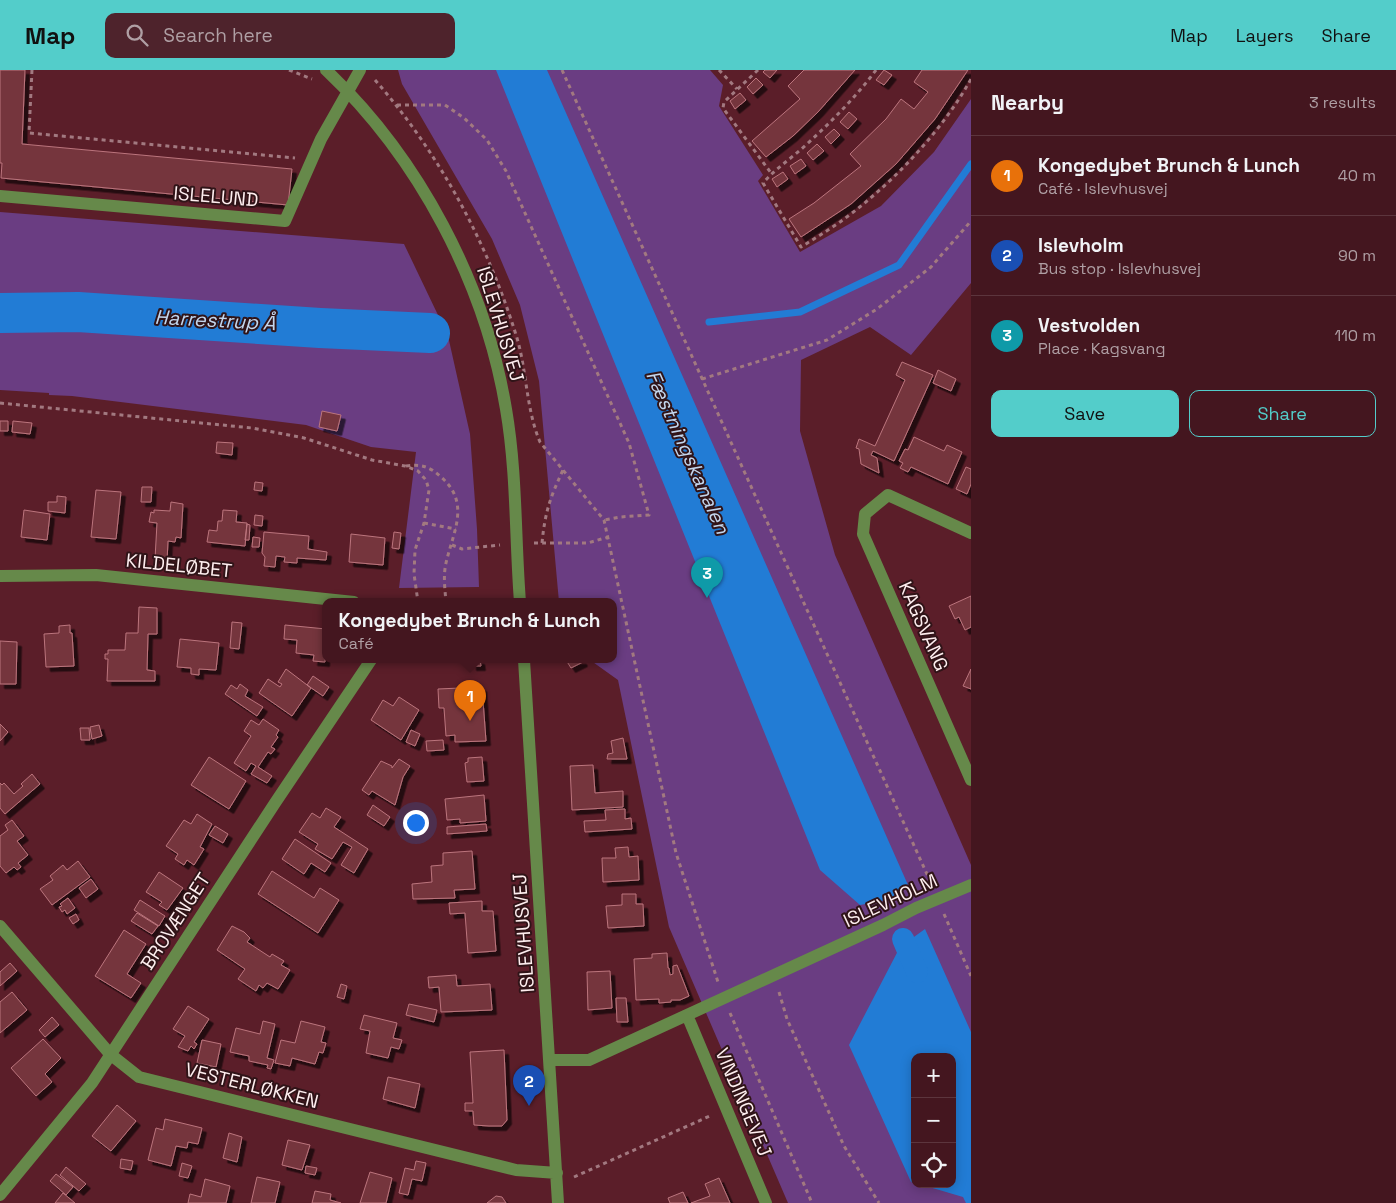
<!DOCTYPE html>
<meta charset="utf-8">
<style>
:root{--surface:#44161f;--page:#4e232c;--text:#f1f3f6;--muted:#af9fa4;--line:#5c353d;--accent:#53cdca}
body{margin:0;font-family:"Space Grotesk",sans-serif;background:var(--page);color:var(--text)}
.controls{position:absolute;right:15px;bottom:15px;display:grid;overflow:hidden;border-radius:10px;box-shadow:0 2px 12px #0003}
.controls button{width:45px;height:45px;display:grid;place-items:center;padding:0;border:0;border-bottom:1px solid var(--line);background:var(--surface);color:var(--text);font:25px sans-serif}
.you{position:absolute;left:415px;top:752px;width:18px;height:18px;margin:-12px;border:4px solid #fff;border-radius:50%;background:#1a73e8;box-shadow:0 0 0 8px #1a73e833}
.badge{display:grid;place-items:center;width:32px;height:32px;border-radius:50%;background:var(--accent);color:#fff;font-size:16px;font-weight:700}
.pin{position:absolute;translate:-50% -41px;filter:drop-shadow(0 1px 2px #0008)}
.pin::after{content:'';position:absolute;top:26px;width:18px;height:15px;background:inherit;clip-path:polygon(0 0,100% 0,50% 100%)}
.popup{position:absolute;left:322px;top:528px;width:295px;height:65px;box-sizing:border-box;display:grid;place-content:center;border-radius:10px;background:var(--surface);filter:drop-shadow(0 1px 4px #0005);font-size:16px;white-space:nowrap;color:var(--muted)}
.popup b{font-size:19px;color:var(--text)}
.popup::after{content:'';position:absolute;left:50%;top:100%;margin-left:-10px;border:10px solid transparent;border-top-color:var(--surface)}
.list{margin:0;padding:0;list-style:none}
h2{display:flex;justify-content:space-between;align-items:center;height:65px;margin:0;padding:0 20px;font-size:21px}
h2 small{font-size:16px;font-weight:400;color:var(--muted)}
.list li{display:grid;grid-template-columns:32px 1fr auto;gap:15px;align-items:center;box-sizing:border-box;height:80px;padding:0 20px;border-top:1px solid var(--line)}
.list b{display:block;font-size:19px;white-space:nowrap}
.list p{margin:0;font-size:16px;white-space:nowrap;color:var(--muted)}
.list em{font-size:16px;font-style:normal;color:var(--muted)}
.actions{display:flex;gap:10px;padding:15px 20px}
.actions a{flex:1;padding:11px 0;border:1px solid var(--accent);border-radius:10px;text-align:center;font-size:18px;color:var(--accent)}
.actions .main{background:var(--accent);color:#111}
.icon{flex:none;width:28px;height:28px;fill:none;stroke:currentColor;stroke-width:2;stroke-linecap:round;stroke-linejoin:round}
.map{position:relative;flex:none;width:971px;height:1133px;overflow:hidden}
header{display:flex;align-items:center;gap:30px;box-sizing:border-box;height:70px;padding:0 25px;background:var(--accent);color:#111}
header strong{font-size:24px}
nav{display:flex;gap:28px;margin-inline-start:auto;font-size:18px}
.search{width:350px;height:45px;background:var(--page);display:flex;align-items:center;gap:12px;box-sizing:border-box;padding:0 18px;border-radius:10px;color:var(--muted);font-size:19px}
main{display:flex}
aside{flex:1;background:var(--surface)}
.map>svg:first-child{display:block}
.green{fill:#6a3d82;fill-rule:evenodd}
.water{fill:#227cd5}
.lines{fill:none;stroke-linecap:round;stroke-linejoin:round}
.stream{stroke:#227cd5;stroke-width:7}
.canal{stroke:#227cd5;stroke-width:22}
.river{stroke:#227cd5;stroke-width:40}
.building{fill:#74353e;stroke:#bc757d;filter:url(#shadow)}
.path{stroke:#a27980;stroke-width:3;stroke-dasharray:4 4;stroke-linecap:butt}
.minor{stroke:#66894a;stroke-width:12}
.labels{text-anchor:middle;stroke-width:4;stroke-linejoin:round;paint-order:stroke}
.street-label{font-size:19px;fill:#feeeef;stroke:#301418}
.water-label{font-size:20px;font-style:italic;fill:#c3d6ed;stroke:#301418}
</style>
<header>
<strong>Map</strong>
<div class="search"><svg class="icon" aria-label="search" viewBox="0 0 24 24"><circle cx="10" cy="10" r="6"/><path d="M15 15l6 6"/></svg>Search here</div>
<nav><a>Map</a><a>Layers</a><a>Share</a></nav>
</header>
<main>
<div class="map">
<svg width="971" height="1133" viewBox="0 0 971 1133">
<defs>
<filter id="shadow"><feDropShadow dx="4.5" dy="4.5" stdDeviation="0" flood-color="#0009"/></filter>
</defs>
<rect width="100%" height="100%" fill="#5b1e29"/>
<path class="green" d="M398,0H710L723,15L719,36L763,105L758,111L800,182L881,136L934,82L971,29V213L911,285L870,257L801,290L800,361L835,485L971,795V1133H788L669,857L618,610L590,590H614V532H559L539,311L520,235L492,169L402,14ZM915,987H952V1114H915Z
M0,142L404,174L448,266L470,364L477,459L479,517L399,518L416,382L371,377L306,355L72,326L49,325V323L0,320Z"/>
<path class="water" d="M496,0H547L908,815L892,829L860,835L820,800Z
M925,859L971,962V1133H966L963,1127L919,1114H952V987H915V1113L911,1112L849,975L900,877Z"/>
<g class="lines">
<path class="stream" d="M709,252L800,242L899,195L971,94"/>
<path class="canal" d="M903,869L917,902"/>
<path class="river" d="M0,243L78,242L320,258L430,263"/>
</g>
<path class="building" d="M0,0H25L22,74L292,99L288,135L1,108L2,93H0Z
M765,0H777L770,8L763,2Z
M804,0H855L818,42L793,66L766,87L752,71L800,29L788,16Z
M884,0L892,5L884,15L876,10Z
M922,0H968L935,49L896,94L851,134L801,167L789,149L814,133L861,96L850,84L886,49L901,29L914,39L928,22L914,12Z
M756,8L763,15L753,24L747,17Z
M740,23L746,30L735,39L730,31Z
M849,42L857,49L848,59L840,52Z
M834,59L840,65L831,74L825,67Z
M817,74L824,81L813,90L807,83Z
M801,89L806,96L795,104L790,96Z
M783,102L788,109L777,117L772,109Z
M902,292L933,305L894,391L873,381L871,385L877,388L879,403L861,394L859,379L856,378L859,369L875,376L905,310L896,305Z
M938,300L956,309L951,321L933,313Z
M322,341L341,345L337,361L319,357Z
M0,351H8V361H0Z
M13,351L32,353L30,364L12,362Z
M914,367L944,381L947,375L962,382L948,414L911,397L908,402L900,398L903,393L899,391L905,379L908,380Z
M217,372L233,373L232,385L216,383Z
M966,397L971,399V414L967,424L956,419Z
M255,412L263,413L262,421L254,420Z
M142,417H152L151,432H141Z
M96,420L121,422L116,469L91,467Z
M57,426L66,427L65,443L48,441V432H57Z
M171,432L183,434L181,468L176,467L175,472L168,471L167,491L155,489L157,453L149,452L151,442L154,443V440L170,441Z
M24,440L50,444L47,470L21,467Z
M223,440L237,441L236,452L247,453L245,476L207,472L209,460L217,461L218,451H222Z
M255,445L263,446L262,456L254,455Z
M247,454L250,455L249,470H245Z
M264,462L309,466L308,479L327,482L326,490L297,488V493L284,492L285,487L276,486L275,497L264,496L265,487L262,483Z
M394,462L401,463L399,479L392,478Z
M351,464L385,468L383,495L349,492Z
M253,467L260,468L259,477H252Z
M971,526V557L965,560L959,547L955,549L949,536Z
M139,537L157,538V564H148L147,600L155,601V611H107L108,589H105V584H108V580H125L126,563H138Z
M232,552L242,553L239,579L230,578Z
M70,555V563H72L74,596L46,597L44,564L59,563V556Z
M285,555L326,559L325,592L313,591L314,585L296,583L297,570L284,569Z
M180,569L219,573L216,600L199,599V605L191,604V598L177,597Z
M0,571L17,572L16,614H0Z
M472,590H480L481,596H472Z
M566,590H582L583,592L571,598Z
M286,599L311,618L292,646L259,623L268,609L280,617L282,614L278,612Z
M971,599V619L963,616Z
M313,606L329,617L323,626L307,615Z
M240,614L248,620L245,626L263,637L257,646L225,624L231,615L237,619Z
M482,617L486,671L455,672V665L446,666L444,638H439L438,619Z
M399,627L419,640L401,670L371,650L383,630L393,636Z
M263,649L279,660L276,665L278,667L271,677L275,679L271,684L268,682L258,697L272,706L267,713L251,704L256,696L251,693L246,701L234,693L251,666L244,661L251,650L259,655Z
M0,654L8,662L0,671Z
M99,655L102,666L92,669L90,657Z
M80,658H89L90,670H81Z
M411,660L420,664L415,676L406,672Z
M623,668L627,689H607L608,684L613,683L611,671Z
M443,670L444,680L427,681L426,671Z
M209,687L246,711L229,739L191,715Z
M482,687L484,711L467,712L465,693L468,692V688Z
M399,689L410,696L403,707L395,735L372,721L369,725L362,720L381,691L392,696V698Z
M593,695L595,723L623,721V737L572,740L570,696Z
M32,704L40,714L5,744L0,738V713L2,715L4,713L14,724L23,716L21,714Z
M484,725L486,751L460,753V749L447,750L445,729Z
M373,735L390,747L384,756L367,745Z
M326,738L341,747L334,757L368,779L354,803L341,795L352,777L343,772L332,789L315,779L318,774L299,762L312,743L320,748Z
M625,739V749L631,748L632,759L585,762L584,751L606,750L605,740Z
M197,744L212,754L200,777L204,779L194,795L187,790L184,795L175,789L178,784L166,776L184,750L191,754Z
M12,750L24,766L17,771L28,785L18,793L21,797L17,800L14,797L6,803L0,796V766L8,760L5,755Z
M486,754L487,761L447,764V757Z
M215,756L228,764L223,773L209,765Z
M295,769L331,793L325,802L311,793L304,804L282,789Z
M628,777L629,787L638,786L639,810L603,812L602,788H616L615,778Z
M472,781L475,819L454,820L455,828L413,829L412,814L432,812L431,796L443,795V783Z
M78,791L90,807L52,835L40,819L53,810L50,806L63,795L67,800Z
M272,801L314,828L320,818L339,830L318,863L258,824Z
M159,802L183,818L167,840L159,835L162,832L146,822Z
M91,809L98,819L86,828L79,818Z
M622,824H636V834H643L644,856L608,858L606,836L622,835Z
M68,828L75,838L67,844L65,840L62,842L59,837L62,836L60,834Z
M140,830L165,846L159,856L134,840Z
M482,831V841H493L496,881L468,883L465,843L450,844L449,833Z
M137,843L158,856L152,864L131,851Z
M76,844L79,850L73,854L69,848Z
M232,856L244,862L250,868L247,872L270,887L272,884L284,891L281,895L290,900L278,919L267,913L263,918L259,915L256,921L238,909L245,899L217,880Z
M124,860L146,874L127,904L141,913L131,928L95,906Z
M667,883L668,898H669L670,905L673,904V896L677,895L689,926L680,930H671V932L659,933V929L636,930L634,889L652,888V884Z
M10,893L17,901L0,916V902Z
M610,901L612,938L588,940L587,902Z
M456,905L457,916L490,914L492,940L441,942L439,917L429,918L428,907Z
M341,914L347,916L344,929L337,927Z
M12,922L27,940L0,963V932Z
M616,928H626L628,952H617Z
M409,934L437,940L434,952L406,945Z
M188,936L209,949L194,972L197,974L194,979L191,976L188,981L178,977L185,966L173,959Z
M364,945L397,953L393,968L402,970L399,979L391,977L388,988L366,983L370,961L360,959Z
M52,947L59,955L45,967L39,960Z
M263,951L275,954L267,988L274,990L271,999L267,998L268,995L249,991V986L230,982L236,958L260,964Z
M301,951L325,957L321,972L326,973L323,983L319,982L315,994L292,988L290,996L275,993L281,970L295,973Z
M43,969L61,988L45,1004L52,1012L36,1026L11,998Z
M202,970L221,974L216,997L197,993Z
M504,980L507,1050L502,1056H489L474,1055L473,1041H465V1033H473L470,982Z
M388,1007L420,1014L415,1038L383,1029Z
M117,1035L136,1051L111,1081L92,1066Z
M165,1049L202,1058L198,1074L188,1072L187,1078L176,1076L171,1096L148,1090L156,1058L163,1060Z
M229,1063L242,1067L237,1092L223,1088Z
M288,1070L310,1075L302,1100L282,1095Z
M121,1089L133,1091L131,1100L120,1098Z
M416,1091L426,1093L422,1111L412,1109L408,1125L399,1123L405,1098L414,1100Z
M182,1093L192,1096L188,1108L179,1106Z
M306,1096L317,1098L315,1105L305,1103Z
M66,1097L86,1114L79,1121L60,1105Z
M370,1102L392,1108L386,1133H360Z
M56,1104L73,1117L66,1125L50,1111Z
M257,1107L280,1112L275,1133H251Z
M719,1108L730,1133H691L710,1126L705,1114Z
M205,1109L230,1116L226,1133H188L190,1124L201,1127Z
M315,1121L331,1124L330,1130L341,1133H312Z
M683,1122L688,1133H670L668,1128Z
M63,1123L75,1133H55Z
M496,1126L502,1127L506,1133H487Z"/>
<g class="lines">
<path class="path" d="M32,0L29,63L295,88
M289,0L312,9
M562,0L931,813
M719,0L737,19
M758,0L724,32L723,38L771,103
M876,0C856,27 832,51 807,74C792,88 776,98 763,113L801,177C814,169 827,161 840,152C890,116 941,63 971,9
M375,10C440,84 488,174 517,268C527,302 526,339 540,372L604,450L676,783L718,912
M397,35H445L464,48L487,70L506,101L629,373L649,445L620,447L604,450
M702,309L827,270L877,239L931,197L971,151
M0,333L252,358L304,368L372,390L405,396L418,401L426,410L429,420L424,453L415,480L414,504L418,532
M406,396C421,394 429,396 441,407C471,433 453,462 446,493C443,506 445,520 446,532
M424,453L456,459
M534,473H588L608,467
M542,473C545,442 550,428 563,400
M452,475L462,479L500,475
M944,844L971,906
M779,922L787,949L844,1076L879,1133
M730,943L812,1133
M574,1107L712,1045"/>
<path class="minor" d="M326,0C419,88 485,213 506,339C517,403 515,468 520,532
M0,126L285,151L321,69L360,0
M971,463L888,425L865,444L863,464L971,710
M0,506L96,505L354,532
M524,590L558,1133
M0,856L110,984L139,1007L516,1100L557,1103
M687,945L766,1133
M550,990H589L883,855L916,838L971,815
M0,1125L92,1013L275,733L371,590"/>
</g>
<g class="labels">
<g class="street-label">
<text transform="translate(216 126) rotate(5)" y="7">ISLELUND</text>
<text transform="translate(501 254) rotate(73)" y="7">ISLEVHUSVEJ</text>
<text transform="translate(179 495) rotate(6)" y="7">KILDELØBET</text>
<text transform="translate(924 556) rotate(66)" y="7">KAGSVANG</text>
<text transform="translate(890 830) rotate(-25)" y="7">ISLEVHOLM</text>
<text transform="translate(175 851) rotate(-57)" y="7">BROVÆNGET</text>
<text transform="translate(523 863) rotate(-94)" y="7">ISLEVHUSVEJ</text>
<text transform="translate(252 1015) rotate(14)" y="7">VESTERLØKKEN</text>
<text transform="translate(744 1032) rotate(67)" y="7">VINDINGEVEJ</text>
</g>
<g class="water-label">
<text transform="translate(215 250) rotate(3)" y="7">Harrestrup Å</text>
<text transform="translate(688 382) rotate(66)" y="7">Fæstningskanalen</text>
</g>
</g>
</svg>
<div class="controls">
<button>+</button>
<button>−</button>
<button><svg class="icon" aria-label="locate" viewBox="0 0 24 24"><circle cx="12" cy="12" r="6"/><path d="M12 2v4M12 18v4M2 12h4M18 12h4"/></svg></button>
</div>
<div class="you"></div>
<div class="pin badge" style="left:470px;top:651px;background:#e8710a">1</div>
<div class="popup"><b>Kongedybet Brunch &amp; Lunch</b>Café</div>
<div class="pin badge" style="left:529px;top:1036px;background:#1a4fb4">2</div>
<div class="pin badge" style="left:707px;top:528px;background:#0f9aa8">3</div>
</div>
<aside>
<h2>Nearby<small>3 results</small></h2>
<ul class="list">
<li><span class="badge" style="background:#e8710a">1</span><div><b>Kongedybet Brunch &amp; Lunch</b><p>Café · Islevhusvej</p></div><em>40 m</em></li>
<li><span class="badge" style="background:#1a4fb4">2</span><div><b>Islevholm</b><p>Bus stop · Islevhusvej</p></div><em>90 m</em></li>
<li><span class="badge" style="background:#0f9aa8">3</span><div><b>Vestvolden</b><p>Place · Kagsvang</p></div><em>110 m</em></li>
</ul>
<div class="actions"><a class="main">Save</a><a>Share</a></div>
</aside>
</main>
